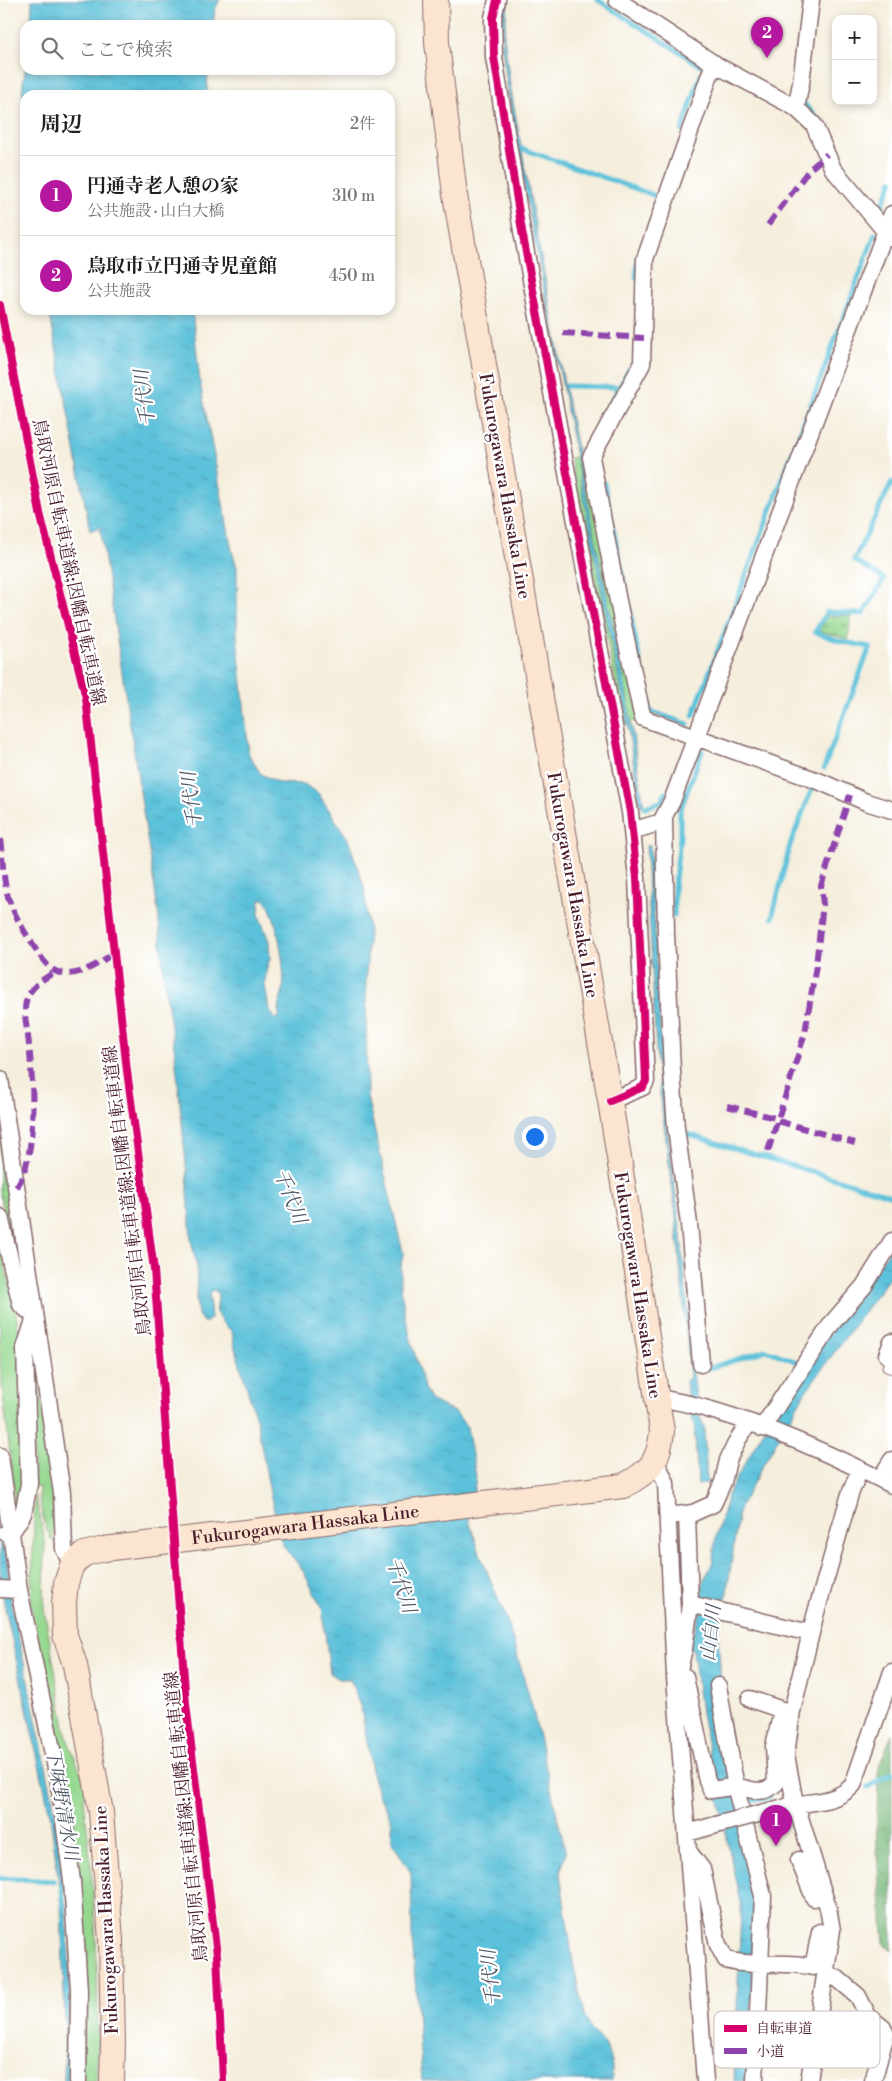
<!DOCTYPE html>
<html lang="ja">
<meta charset="utf-8">
<style>
:root{--surface:#fff;--page:#f6f6f6;--text:#202124;--muted:#757577;--line:#e0e0e0;--accent:#b5179e}
body{margin:0;font-family:"Libre Bodoni","Noto Serif JP",serif;background:var(--page);color:var(--text)}
.controls{position:absolute;right:15px;top:15px;display:grid;overflow:hidden;border-radius:10px;box-shadow:0 2px 8px #0003}
.controls button{width:45px;height:45px;display:grid;place-items:center;padding:0;border:0;border-bottom:1px solid var(--line);background:var(--surface);color:var(--text);font:25px sans-serif}
.you{position:absolute;left:534px;top:1136px;width:18px;height:18px;margin:-12px;border:4px solid #fff;border-radius:50%;background:#1a73e8;box-shadow:0 0 0 8px #1a73e833}
.badge{display:grid;place-items:center;width:32px;height:32px;border-radius:50%;background:var(--accent);color:#fff;font-size:16px;font-weight:700}
.pin{position:absolute;translate:-50% -41px;filter:drop-shadow(0 1px 2px #0008)}
.pin::after{content:'';position:absolute;top:26px;width:18px;height:15px;background:inherit;clip-path:polygon(0 0,100% 0,50% 100%)}
.list{margin:0;padding:0;list-style:none}
h2{display:flex;justify-content:space-between;align-items:center;height:65px;margin:0;padding:0 20px;font-size:21px}
h2 small{font-size:16px;font-weight:400;color:var(--muted)}
.list li{display:grid;grid-template-columns:32px 1fr auto;gap:15px;align-items:center;box-sizing:border-box;height:80px;padding:0 20px;border-top:1px solid var(--line)}
.list b{display:block;font-size:19px;white-space:nowrap}
.list p{margin:0;font-size:16px;white-space:nowrap;color:var(--muted)}
.list em{font-size:16px;font-style:normal;color:var(--muted)}
.icon{flex:none;width:28px;height:28px;fill:none;stroke:currentColor;stroke-width:2;stroke-linecap:round;stroke-linejoin:round}
.map{position:relative;flex:none;width:892px;height:2081px;overflow:hidden}
.search{position:absolute;background:var(--surface);box-shadow:0 2px 8px #0003;left:20px;top:20px;width:375px;height:55px;display:flex;align-items:center;gap:12px;box-sizing:border-box;padding:0 18px;border-radius:15px;color:var(--muted);font-size:19px}
.panel{position:absolute;background:var(--surface);box-shadow:0 2px 8px #0003;left:20px;top:90px;width:375px;height:225px;border-radius:15px}
.map>svg:first-child{display:block}
.green{fill:#95d890;stroke:#707c5e}
.forest{fill:url(#forest-crowns);stroke:#616c52}
.cemetery{fill:url(#cemetery-stones);stroke:#707c5e}
.water{fill:url(#water-ripples);stroke:#537082;fill-rule:evenodd}
.lines{fill:none;stroke-linecap:round;stroke-linejoin:round}
.stream{stroke:#5cc1da;stroke-width:5}
.lane-casing{stroke:#866769;stroke-width:11}
.street-casing{stroke:#866769;stroke-width:19}
.secondary-casing{stroke:#866769;stroke-width:26}
.lane{stroke:#fff;stroke-width:9}
.street{stroke:#fff;stroke-width:16}
.secondary{stroke:#fce5d0;stroke-width:24}
.street-bridge-casing{stroke:#866769;stroke-width:19;stroke-linecap:butt}
.street-bridge{stroke:#fff;stroke-width:16}
.quiet{stroke:#8e44ad;stroke-width:6;stroke-dasharray:12 6;stroke-linecap:butt}
.cycleway-casing{stroke:#fff;stroke-width:11}
.cycleway{stroke:#d6006c;stroke-width:8}
.labels{text-anchor:middle;stroke-width:4.5;stroke-linejoin:round;paint-order:stroke}
.street-label{font-size:18px;fill:#4a1f2b;stroke:#fff}
.water-label{font-size:19px;font-style:italic;fill:#505868;stroke:#fff}
.key{fill:#fff;stroke:#c9bcbf;stroke-width:1}
.key-label{font-size:14px;fill:#4a1f2b}
</style>
<div class="map">
<svg width="892" height="2081" viewBox="0 0 892 2081">
<defs>
<pattern id="forest-crowns" width="20" height="18" patternUnits="userSpaceOnUse" patternTransform="scale(1.25)"><rect width="20" height="18" fill="#78b87a"/><path d="M2 6a3 3 0 1 1 6 0M12 15a3 3 0 1 1 6 0" fill="none" stroke="#649564"/></pattern>
<pattern id="cemetery-stones" width="16" height="16" patternUnits="userSpaceOnUse" patternTransform="scale(1.25)"><rect width="16" height="16" fill="#95d890"/><path d="M2 7V4a2 2 0 0 1 4 0v3zM10 15v-3a2 2 0 0 1 4 0v3z" fill="#82b97c"/></pattern>
<pattern id="water-ripples" width="26" height="14" patternUnits="userSpaceOnUse" patternTransform="scale(1.25)"><rect width="26" height="14" fill="#5cc1da"/><path d="M2 4q2-2 4 0t4 0M15 11q2-2 4 0t4 0" fill="none" stroke="#52a5bb"/></pattern>
</defs>
<rect width="100%" height="100%" fill="#fff"/>
<filter id="ink" filterUnits="userSpaceOnUse"><feTurbulence type="fractalNoise" baseFrequency=".02" numOctaves="2"/><feDisplacementMap in="SourceGraphic" scale="10" xChannelSelector="R" yChannelSelector="G"/><feConvolveMatrix kernelMatrix="1 2 1 2 8 2 1 2 1" color-interpolation-filters="sRGB"/></filter>
<filter id="wash" filterUnits="userSpaceOnUse"><feTurbulence type="fractalNoise" baseFrequency=".0096" numOctaves="4" result="noise"/><feDisplacementMap in="SourceGraphic" scale="20" xChannelSelector="R" yChannelSelector="G"/><feGaussianBlur stdDeviation="1.12" result="paint"/><feColorMatrix in="noise" values="0 0 0 0 0 0 0 0 0 0 0 0 0 0 0 0 0 1.4 0 .05"/><feComposite in="paint" operator="in"/></filter>
<g filter="url(#wash)">
<rect width="100%" height="100%" fill="#f5eedc"/>
<path class="green" d="M587,454L639,720L624,724L570,458Z
M0,1124L27,1301L0,1195Z
M0,1243L16,1312L20,1342L22,1481L16,1508L0,1366Z
M32,1343L53,1471V1542C45,1531 38,1501 39,1487H34Z
M35,1495L45,1540L44,1609L67,1738L87,1788L84,1799C95,1894 101,1986 96,2081H81L84,2021L44,1681L31,1604Z"/>
<path class="forest" d="M892,1733V1950L884,1944L878,1872L876,1827L879,1766Z"/>
<path class="cemetery" d="M827,616H851L848,639L819,631Z"/>
<path class="water" d="M32,0H220L215,9L213,25H31Z
M505,0H508L504,36L510,85L565,389L627,696L644,807L640,805L623,697L613,651L515,138L502,49V23Z
M25,70H208L207,95H25V107L22,90Z
M49,310H192L200,382L232,551L237,567V635L249,755L261,774L279,783L304,784L318,793L348,839L364,886L369,932L366,976L367,1097L403,1253C394,1296 414,1346 424,1388L430,1400L456,1413L467,1427L476,1477L469,1521L482,1559L507,1620L532,1706L566,1854L560,1873L573,1962L584,2015L592,2030L607,2048L612,2066V2081H422L412,1935L411,1873L392,1842V1823L386,1807L379,1797L373,1777L361,1708L350,1679H339L330,1673L322,1608L302,1569L282,1544L270,1493L257,1422L234,1345L232,1331C204,1311 225,1302 215,1290L210,1291L209,1297L211,1318L207,1322H203L198,1315L196,1298L197,1267L191,1240L187,1175L175,1053L164,980L158,910L100,527L90,531ZM264,899C277,911 286,971 283,989C281,1000 278,1004 279,1016L276,1020L269,1009L265,985L266,972L270,958L269,941L259,915L260,900Z
M650,845L665,1110L681,1234L697,1411L704,1426L707,1484L698,1485L694,1423L688,1411L686,1381L690,1377L675,1209L660,1094L656,1051L646,846Z
M892,1247V1274L806,1391L759,1472L739,1510L723,1619L718,1631L721,1683L756,1897L748,2081H734L741,1907L701,1713L693,1650L688,1648L700,1613L699,1600L704,1580L712,1564L716,1536L729,1492L758,1440L800,1375Z
M0,1501L12,1607L52,1795L66,1883L59,1884L50,1815L4,1603L0,1569Z
M61,1904H66C70,1963 72,2022 70,2081H64L65,2024Z"/>
<g class="lines">
<path class="stream" d="M598,0L703,67
M802,101L817,119
M822,126L851,180
M682,130L701,74
M523,149L656,196
M879,214L892,181
M636,278L638,257
M567,386L617,387
M591,438L630,368
M604,483L650,711L688,724
M693,716L875,234
M824,768L870,647L840,641L815,632L827,612L863,614L884,579L854,560L892,482
M645,807L661,802L666,793
M674,915V888L680,838V811L702,751
M772,918L790,845L813,786
M687,1134L892,1196
M707,1369L766,1350L800,1363
M868,1787L892,1773
M750,1801L769,1798
M61,1877L64,1911
M0,1878L54,1881"/>
</g>
</g>
<g filter="url(#ink)">
<g class="lines">
<g class="lane-casing">
<path id="lane" d="M887,1367L892,1369"/>
</g>
<g class="street-casing">
<path id="street" d="M497,0L493,18L494,57L522,231L630,812L637,878L646,1081L643,1087L610,1101
M617,0L716,65L796,108L814,125L833,169L891,238
M714,63L645,259L642,364L591,457L618,601L641,710L643,718L821,782L866,802L892,810
M796,108L801,83L811,0
M664,817L666,934L672,1071L676,1128L689,1224L701,1364
M632,831L661,822L672,801L892,214
M0,1079L62,1493L64,1549L72,1565
M0,1217L21,1305L35,1316
M892,1342L887,1355L892,1357
M655,1397C672,1401 688,1403 704,1408C769,1426 832,1455 892,1485
M762,1428L832,1323L864,1286L892,1241
M0,1456L19,1590L59,1783L72,1881L79,1990L78,2081
M656,1461L666,1483L675,1676L705,2081
M880,1479L892,1460
M687,1514L690,1604L810,1633
M677,1515L693,1513L713,1504L723,1482L728,1460L738,1439L749,1423
M6,1533H11L23,1514L29,1484L25,1348L34,1320
M0,1589L19,1590
M679,1670L684,1649L690,1604
M675,1676L685,1677L707,1781L711,1790C719,1789 727,1787 735,1787C751,1788 762,1797 776,1783L774,1746L782,1711
M718,1686L737,1793L763,1896L755,2081
M750,1699L791,1713
M786,1807C811,1800 834,1805 853,1785L892,1672
M687,1833L716,1825
M689,1852L702,1869L718,1945L726,1960C754,1968 784,1960 813,1967L820,1932
M799,1860L814,1898
M826,1973L838,1979L858,1996L868,2016L883,2028L886,2034L873,2081
M809,2081L832,1930L828,1908L794,1798L786,1755L792,1711L815,1616L850,1494L860,1469"/>
</g>
<g class="secondary-casing">
<g id="secondary">
<path id="s1" d="M112,2081L113,2043L111,1940L101,1812L75,1665L65,1635L64,1603L66,1583L72,1565L84,1554L104,1549L623,1486C650,1472 659,1462 662,1431L610,1101L455,195L437,43L436,0"/>
</g>
</g>
<use href="#lane" class="lane"/>
<use href="#street" class="street"/>
<use href="#secondary" class="secondary"/>
<g class="street-bridge-casing">
<path id="street-bridge" d="M716,1825L781,1808"/>
</g>
<use href="#street-bridge" class="street-bridge"/>
<path class="quiet" d="M768,225L808,171L827,154
M563,333L644,338
M0,839C3,859 3,882 9,900C15,916 24,931 33,945C38,953 44,963 52,969C70,983 100,964 114,952
M727,1106L779,1119
M778,1121L855,1143
M768,1151L805,1033L816,965L823,904L821,886L850,795
M16,1187C38,1161 33,1079 29,1045C28,1030 21,1009 28,996C33,984 46,978 56,971"/>
<g class="cycleway-casing">
<path id="cycleway" d="M497,0L493,18L494,57L522,231L630,812L637,878L646,1081L643,1087L610,1101
M0,305L40,513L86,698L127,1071L154,1270L186,1704L217,1955L223,2081"/>
</g>
<use href="#cycleway" class="cycleway"/>
</g>
</g>
<g class="labels">
<g class="street-label">
<text transform="translate(505 486) rotate(80)" y="6">Fukurogawara Hassaka Line</text>
<text transform="translate(69 562) rotate(78)" y="6">鳥取河原自転車道線;因幡自転車道線</text>
<text transform="translate(573 885) rotate(80)" y="6">Fukurogawara Hassaka Line</text>
<text transform="translate(127 1191) rotate(-97)" y="6">鳥取河原自転車道線;因幡自転車道線</text>
<text transform="translate(638 1285) rotate(81)" y="6">Fukurogawara Hassaka Line</text>
<text dy="6" stroke="none"><textPath href="#s1" startOffset="761">Fukurogawara Hassaka Line</textPath></text>
<text transform="translate(186 1817) rotate(-96)" y="6">鳥取河原自転車道線;因幡自転車道線</text>
<text transform="translate(106 1920) rotate(-93)" y="6">Fukurogawara Hassaka Line</text>
</g>
<g class="water-label">
<text transform="translate(144 398) rotate(-97)" y="7">千代川</text>
<text transform="translate(191 800) rotate(-97)" y="7">千代川</text>
<text transform="translate(291 1196) rotate(68)" y="7">千代川</text>
<text transform="translate(402 1585) rotate(72)" y="7">千代川</text>
<text transform="translate(710 1633) rotate(-84)" y="7">山白川</text>
<text transform="translate(63 1804) rotate(80)" y="7">下味野清水川</text>
<text transform="translate(490 1978) rotate(-96)" y="7">千代川</text>
</g>
</g>
<rect x="714" y="2011" width="166" height="57" rx="8" class="key"/>
<rect x="724" y="2025" width="23" height="7" fill="#d6006c"/>
<rect x="724" y="2048" width="23" height="6" fill="#8e44ad"/>
<g class="key-label">
<text x="756" y="2033">自転車道</text>
<text x="756" y="2056">小道</text>
</g>
</svg>
<div class="controls">
<button>+</button>
<button>−</button>
</div>
<div class="you"></div>
<div class="pin badge" style="left:776px;top:1846px">1</div>
<div class="pin badge" style="left:767px;top:58px">2</div>
<div class="search"><svg class="icon" aria-label="search" viewBox="0 0 24 24"><circle cx="10" cy="10" r="6"/><path d="M15 15l6 6"/></svg>ここで検索</div>
<section class="panel">
<h2>周辺<small>2件</small></h2>
<ul class="list">
<li><span class="badge">1</span><div><b>円通寺老人憩の家</b><p>公共施設 · 山白大橋</p></div><em>310 m</em></li>
<li><span class="badge">2</span><div><b>鳥取市立円通寺児童館</b><p>公共施設</p></div><em>450 m</em></li>
</ul>
</section>
</div>
